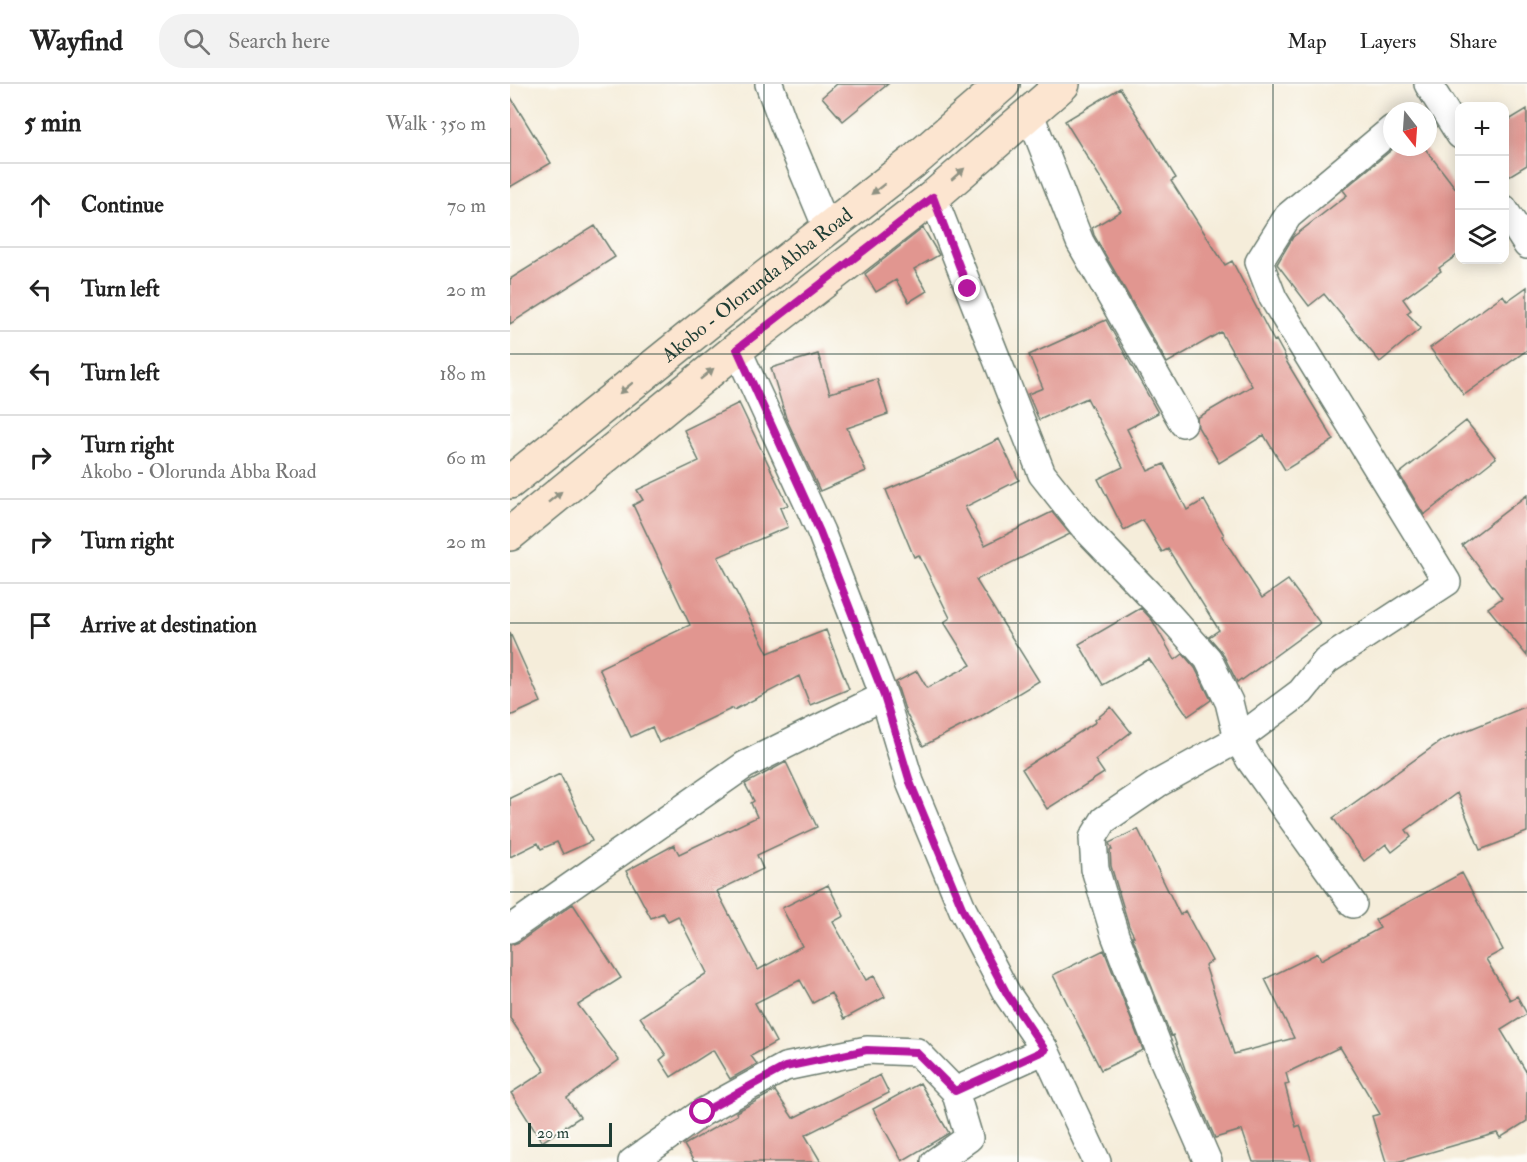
<!DOCTYPE html>
<meta charset="utf-8">
<style>
:root{--surface:#fff;--page:#f2f2f2;--text:#222;--muted:#767676;--line:#e0e0e0}
body{margin:0;font-family:"IM FELL Double Pica",serif;background:var(--page);color:var(--text)}
.controls{position:absolute;right:18px;top:18px;display:grid;overflow:hidden;border-radius:12px;box-shadow:0 3px 15px #0003}
.controls button{width:54px;height:54px;display:grid;place-items:center;padding:0;border:0;border-bottom:2px solid var(--line);background:var(--surface);color:var(--text);font:30px sans-serif}
.compass{position:absolute;left:873px;top:18px;width:54px;height:54px;border-radius:50%;background:var(--surface);box-shadow:0 3px 15px #0003;rotate:163deg}
.scale{position:absolute;left:18px;bottom:15px;width:84px;box-sizing:border-box;padding-left:6px;border:3px solid #1f3d34;border-top:0;font-size:16px;line-height:21px;white-space:nowrap;color:#1f3d34;-webkit-text-stroke:4px #fdfcf7;paint-order:stroke}
.stop{position:absolute;width:18px;height:18px;margin:-14px;border:4px solid #b5179e;border-radius:50%;background:#fff}
.stop.end{background:#b5179e;border-color:#fff;box-shadow:0 2px 6px #0008}
.list{margin:0;padding:0;list-style:none}
h2{display:flex;justify-content:space-between;align-items:center;height:78px;margin:0;padding:0 24px;font-size:26px}
h2 small{font-size:20px;font-weight:400;color:var(--muted)}
.list li{display:grid;grid-template-columns:39px 1fr auto;gap:18px;align-items:center;box-sizing:border-box;height:84px;padding:0 24px;border-top:2px solid var(--line)}
.list b{display:block;font-size:22px;white-space:nowrap}
.list p{margin:0;font-size:20px;white-space:nowrap;color:var(--muted)}
.list em{font-size:20px;font-style:normal;color:var(--muted)}
.icon{flex:none;width:33px;height:33px;fill:none;stroke:currentColor;stroke-width:2;stroke-linecap:round;stroke-linejoin:round}
.map{position:relative;flex:none;width:1017px;height:1078px;overflow:hidden}
header{display:flex;align-items:center;gap:36px;box-sizing:border-box;height:84px;padding:0 30px;background:var(--surface);border-bottom:2px solid var(--line)}
header strong{font-size:28px}
nav{display:flex;gap:33px;margin-inline-start:auto;font-size:21px}
.search{width:420px;height:54px;background:var(--page);display:flex;align-items:center;gap:15px;box-sizing:border-box;padding:0 21px;border-radius:24px;color:var(--muted);font-size:22px}
main{display:flex}
aside{flex:1;background:var(--surface)}
.map>svg:first-child{display:block}
.building{fill:#e19690}
.lines{fill:none;stroke-linecap:round;stroke-linejoin:round}
.minor-casing{stroke:#6a7b6e;stroke-width:30}
.secondary-casing{stroke:#6a7b6e;stroke-width:36}
.minor{stroke:#fff;stroke-width:27}
.secondary{stroke:#fce5d0;stroke-width:33}
.oneway{fill:#8e9182}
.route{stroke:#b5179e;stroke-width:8}
.grid{fill:none;stroke:#1f3d34;stroke-width:1.5;stroke-opacity:0.55}
.labels{text-anchor:middle;stroke-width:4.5;stroke-linejoin:round;paint-order:stroke}
.street-label{font-size:20px;fill:#1f3d34;stroke:#fdfcf7}
</style>
<header>
<strong>Wayfind</strong>
<div class="search"><svg class="icon" aria-label="search" viewBox="0 0 24 24"><circle cx="10" cy="10" r="6"/><path d="M15 15l6 6"/></svg>Search here</div>
<nav><a>Map</a><a>Layers</a><a>Share</a></nav>
</header>
<main>
<aside>
<h2>5 min<small>Walk · 350 m</small></h2>
<ul class="list">
<li><svg class="icon" aria-label="ahead" viewBox="0 0 24 24"><path d="M12 20V5M6 11l6-6 6 6"/></svg><div><b>Continue</b></div><em>70 m</em></li>
<li><svg class="icon" aria-label="left" viewBox="0 0 24 24"><path d="M17 20v-9H6M10 6l-5 5 5 5"/></svg><div><b>Turn left</b></div><em>20 m</em></li>
<li><svg class="icon" aria-label="left" viewBox="0 0 24 24"><path d="M17 20v-9H6M10 6l-5 5 5 5"/></svg><div><b>Turn left</b></div><em>180 m</em></li>
<li><svg class="icon" aria-label="right" viewBox="0 0 24 24"><path d="M7 20v-9h11M14 6l5 5-5 5"/></svg><div><b>Turn right</b><p>Akobo - Olorunda Abba Road</p></div><em>60 m</em></li>
<li><svg class="icon" aria-label="right" viewBox="0 0 24 24"><path d="M7 20v-9h11M14 6l5 5-5 5"/></svg><div><b>Turn right</b></div><em>20 m</em></li>
<li><svg class="icon" aria-label="arrive" viewBox="0 0 24 24"><path d="M6 21V4h12l-3 4 3 4H6"/></svg><div><b>Arrive at destination</b></div></li>
</ul>
</aside>
<div class="map">
<svg width="1017" height="1078" viewBox="0 0 1017 1078">
<rect width="100%" height="100%" fill="#fdfcf7"/>
<filter id="ink" filterUnits="userSpaceOnUse"><feTurbulence type="fractalNoise" baseFrequency=".0167" numOctaves="2"/><feDisplacementMap in="SourceGraphic" scale="12" xChannelSelector="R" yChannelSelector="G"/><feConvolveMatrix kernelMatrix="1 2 1 2 8 2 1 2 1" color-interpolation-filters="sRGB"/></filter>
<filter id="wash" filterUnits="userSpaceOnUse"><feTurbulence type="fractalNoise" baseFrequency=".008" numOctaves="4" result="noise"/><feDisplacementMap in="SourceGraphic" scale="24" xChannelSelector="R" yChannelSelector="G"/><feGaussianBlur stdDeviation="1.35" result="paint"/><feColorMatrix in="noise" values="0 0 0 0 0 0 0 0 0 0 0 0 0 0 0 0 0 1.4 0 .05"/><feComposite in="paint" operator="in"/></filter>
<g filter="url(#wash)">
<rect width="100%" height="100%" fill="#f5edda"/>
<g id="blocks">
<path class="building" d="M327,0H378L333,37L312,13Z
M610,4L666,94L661,97L715,181L722,177L764,257L766,256L776,274L775,275L824,356L775,386L754,351L709,379L688,343L687,334L742,302L711,248L657,279L584,151L582,144L611,127L555,37Z
M0,12L41,79L0,103Z
M1017,25V81L994,95V39Z
M885,63H914L950,110V169L929,184L931,187L893,215L901,226L897,229L911,244L870,278L814,210L799,222L767,180L783,153L837,111L833,106Z
M85,142L105,173L0,240V195Z
M413,144L429,171L404,185L417,207L399,218L386,196L366,208L355,190Z
M1017,203V266L954,311L920,264L993,211L997,217Z
M596,236L648,329L617,345L638,387L654,380L677,426L694,416L714,451L712,452L752,514L778,496L810,539L732,596L731,595L727,598L712,568L699,553L709,546L658,465L652,468L633,436L614,446L588,395L613,383L577,314L529,336L518,310L533,304L519,271Z
M308,270L320,309L367,295L378,330L337,344L356,387L310,407L276,334L261,284Z
M229,319L278,421L270,424L278,443L208,473L258,569L316,546L339,605L300,621L289,592L224,626L223,624L149,659L142,643L121,653L89,584L180,541L123,421L133,416L127,406L189,377L174,346Z
M956,337L986,374L914,431L889,390Z
M489,355L509,396L455,423L475,461L542,428L560,450L466,496L529,597L473,631L413,662L396,629L386,598L407,587L417,604L461,581L434,538L440,534L409,471L404,473L376,406L446,376Z
M1017,411V572L978,524L992,514L952,461Z
M631,524L642,536L665,576L673,570L685,584L701,616L678,632L639,575L593,601L569,560Z
M0,549L31,618L0,632Z
M1017,622V748L970,766L947,709L896,746L901,753L882,768L876,760L854,777L823,734L931,657Z
M601,623L621,648L585,676L594,689L537,725L512,685L586,638L585,636Z
M276,678L307,743L247,771L253,785L207,807L248,886L292,862L272,824L318,801L334,832L323,838L356,896L364,892L375,913L334,935L321,909L303,919L290,896L245,919L266,958L241,972L247,980L220,995L203,966L161,993L150,976L156,971L130,933L197,889L168,832L158,837L153,829L141,834L116,787L164,761L169,770L247,733L241,719L244,717L235,700Z
M50,690L82,757L53,770L47,758L31,765L28,759L0,773V714Z
M628,745L670,831L675,827L702,877L695,881L724,970L784,954L755,895L808,869L811,876L870,844L865,836L952,789L993,866L976,875L1000,916L1007,912L1017,930L991,946L1017,989V1037L990,1054L987,1049L887,1078H876L862,1032L870,1030L830,963L776,989L779,1000L775,1001L786,1043L790,1041L802,1078H743L732,1046L705,1054L675,985L663,951L661,952L622,852H624L619,842L601,782L600,766H602L599,759Z
M63,820L111,894L68,921L109,976L57,1014L70,1033L32,1058L1,1009L35,987L0,934V861L9,858Z
M594,866L633,966L591,986L543,891Z
M370,991L379,1009L295,1051L311,1078H184L174,1061L227,1031L226,1028L265,1007L283,1034Z
M410,999L439,1049L392,1077L363,1025Z"/>
</g>
</g>
<g filter="url(#ink)">
<use href="#blocks" fill-opacity="0" stroke="#6a7b6e" stroke-width="1.5"/>
<g class="lines">
<g class="minor-casing">
<path id="minor" d="M259,0L274,41L317,144
M918,0L950,51
M519,28L570,158L673,339
M423,113L532,390L574,443L654,526L698,575L719,618L728,655L740,676L843,820
M994,125L1017,161
M227,265L311,448L374,612L400,698L453,826L497,910L535,966L587,1078
M0,845L235,681L374,612
M445,1007L535,966
M122,1078L193,1028L275,983L357,966L407,968L445,1007L459,1054L425,1078
M698,1078L653,975L605,851L585,785L583,754L594,736L647,700L728,655L791,608L816,577L937,498L763,214L749,178L778,132L882,45"/>
</g>
<g class="secondary-casing">
<g id="secondary">
<path id="s1" d="M0,398L212,227L403,78L493,0"/>
<path d="M0,450L227,265L423,113L553,0"/>
</g>
</g>
<use href="#minor" class="minor"/>
<use href="#secondary" class="secondary"/>
</g>
<defs><path id="oneway-solid" d="M-6-.8H1V-3.2L6.5 0L1 3.2V.8H-6Z" transform="scale(1.5)"/></defs>
<g class="oneway">
<use href="#oneway-solid" transform="translate(448 90) rotate(-41)"/>
<use href="#oneway-solid" transform="translate(368 105) rotate(142)"/>
<use href="#oneway-solid" transform="translate(197 290) rotate(-39)"/>
<use href="#oneway-solid" transform="translate(116 304) rotate(141)"/>
<use href="#oneway-solid" transform="translate(45 413) rotate(-39)"/>
</g>
</g>
<g class="lines" filter="url(#ink)">
<path class="route" d="M193,1028L275,983L357,966L406,968L445,1007L535,966L497,910L453,826L400,698L374,612L310,448L227,265L423,113L458,205"/>
</g>
<path class="grid" d="M254,0V1078M508,0V1078M763,0V1078M0,270H1017M0,539H1017M0,808H1017"/>
<g class="labels">
<g class="street-label">
<text dy="7" stroke="none"><textPath href="#s1" startOffset="316">Akobo - Olorunda Abba Road</textPath></text>
</g>
</g>
</svg>
<div class="controls">
<button>+</button>
<button>−</button>
<button><svg class="icon" aria-label="layers" viewBox="0 0 24 24"><path d="M12 4l9 5-9 5-9-5zM3 14l9 5 9-5"/></svg></button>
</div>
<svg class="compass" viewBox="-18 -18 36 36"><path d="M0-13l5 13h-10z" fill="#e53935"/><path d="M0 13l5-13h-10z" fill="#767676"/></svg>
<div class="scale">20 m</div>
<div class="stop" style="left:193px;top:1028px"></div>
<div class="stop end" style="left:458px;top:205px"></div>
</div>
</main>
